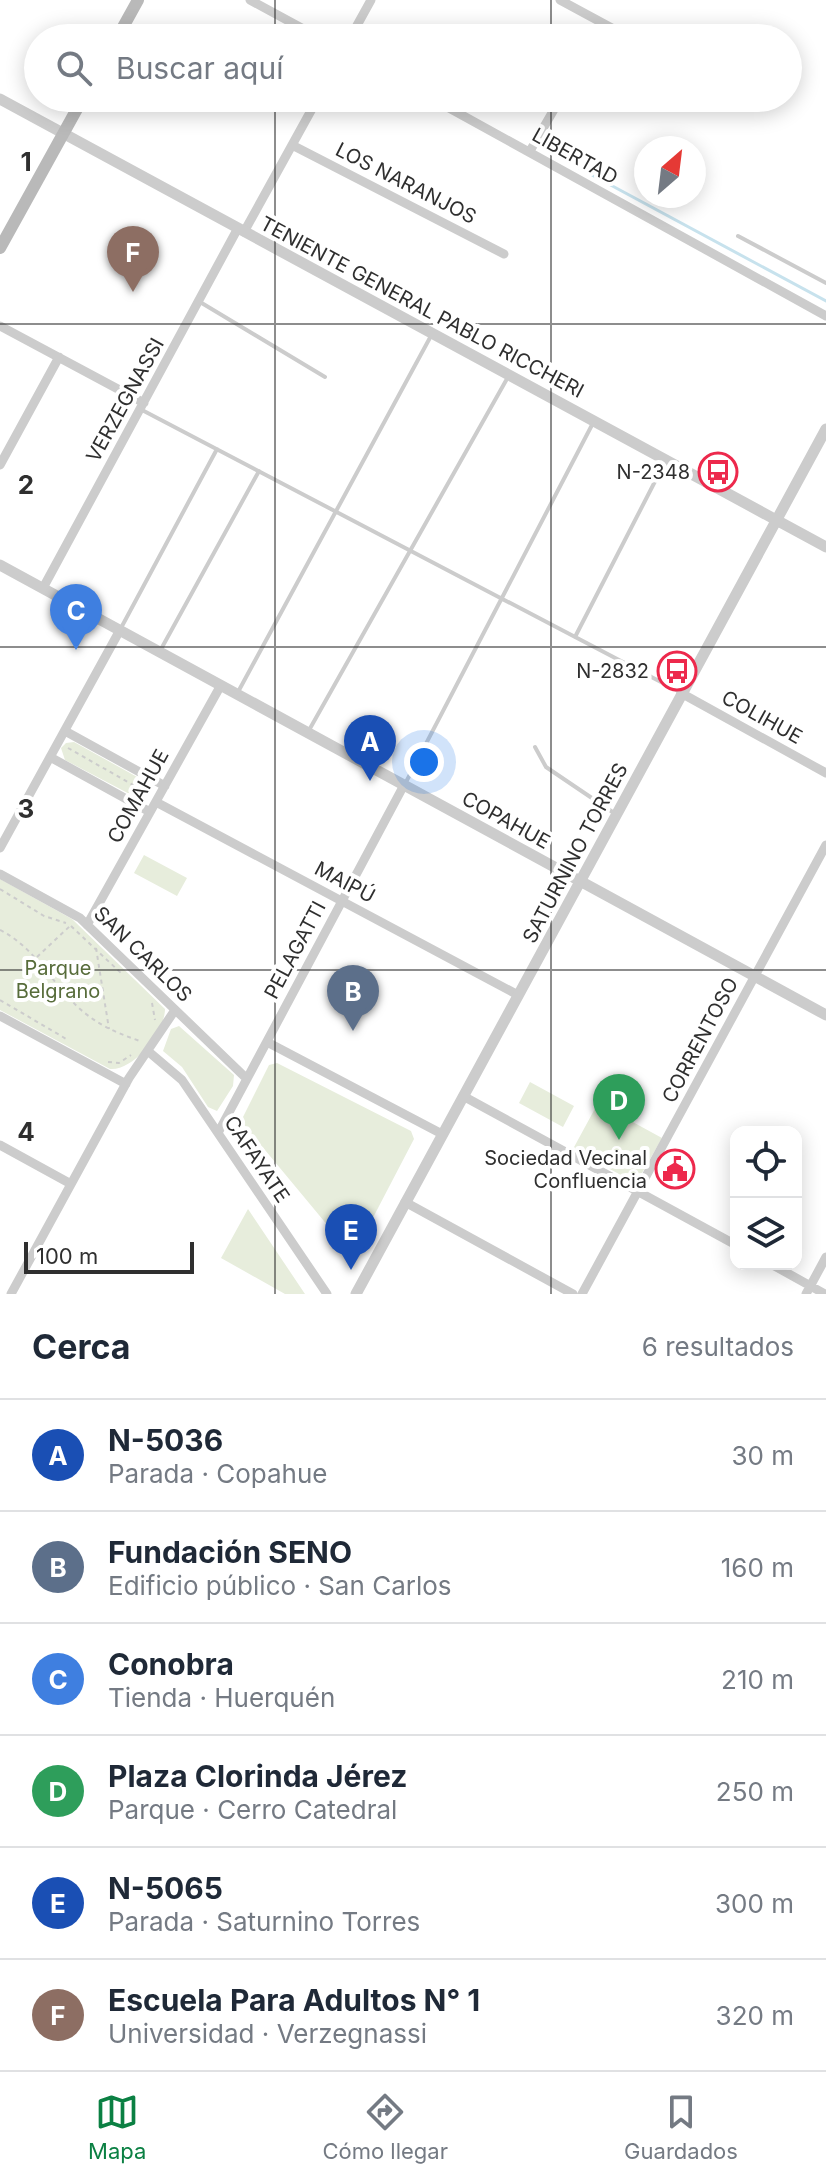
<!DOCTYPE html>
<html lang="es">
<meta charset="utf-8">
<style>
:root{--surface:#fff;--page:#f2f2f3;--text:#1f2937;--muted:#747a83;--line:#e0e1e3;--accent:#0b8043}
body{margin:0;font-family:Inter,sans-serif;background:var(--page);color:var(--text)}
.controls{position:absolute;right:24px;bottom:24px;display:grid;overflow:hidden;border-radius:16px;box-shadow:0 4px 20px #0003}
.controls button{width:72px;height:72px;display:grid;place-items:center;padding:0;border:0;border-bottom:2px solid var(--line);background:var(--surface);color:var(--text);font:40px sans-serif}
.compass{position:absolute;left:634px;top:136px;width:72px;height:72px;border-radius:50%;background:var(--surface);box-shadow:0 4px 20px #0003;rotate:28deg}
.scale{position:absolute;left:24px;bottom:20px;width:170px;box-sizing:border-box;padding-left:8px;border:4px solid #2f2f2f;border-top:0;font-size:22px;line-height:28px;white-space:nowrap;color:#2f2f2f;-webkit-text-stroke:6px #fff;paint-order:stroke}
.you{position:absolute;left:424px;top:762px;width:28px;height:28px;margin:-20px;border:6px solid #fff;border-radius:50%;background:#1a73e8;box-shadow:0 0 0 12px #1a73e833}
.badge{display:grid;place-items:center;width:52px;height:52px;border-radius:50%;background:var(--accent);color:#fff;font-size:26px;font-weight:700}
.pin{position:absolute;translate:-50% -66px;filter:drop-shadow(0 2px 4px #0008)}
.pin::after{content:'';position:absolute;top:42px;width:28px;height:24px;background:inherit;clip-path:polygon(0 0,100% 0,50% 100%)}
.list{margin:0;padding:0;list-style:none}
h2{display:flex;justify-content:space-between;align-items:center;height:104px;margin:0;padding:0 32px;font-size:34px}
h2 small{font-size:26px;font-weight:400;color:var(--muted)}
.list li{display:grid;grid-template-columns:52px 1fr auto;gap:24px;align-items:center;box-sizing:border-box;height:112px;padding:0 32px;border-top:2px solid var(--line)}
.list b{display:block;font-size:30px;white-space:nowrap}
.list p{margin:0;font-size:26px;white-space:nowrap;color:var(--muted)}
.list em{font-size:26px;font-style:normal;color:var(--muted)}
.icon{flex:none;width:44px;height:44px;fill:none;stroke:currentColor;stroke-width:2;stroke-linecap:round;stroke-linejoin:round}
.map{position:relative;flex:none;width:826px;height:1294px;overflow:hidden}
.search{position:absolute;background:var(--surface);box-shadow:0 4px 20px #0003;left:24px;right:24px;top:24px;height:88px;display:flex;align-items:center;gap:20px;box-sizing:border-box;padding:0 28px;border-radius:44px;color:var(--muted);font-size:30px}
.sheet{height:776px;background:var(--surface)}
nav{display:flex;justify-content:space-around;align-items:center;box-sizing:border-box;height:112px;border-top:2px solid var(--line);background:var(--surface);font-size:22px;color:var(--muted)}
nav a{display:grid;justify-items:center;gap:4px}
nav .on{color:var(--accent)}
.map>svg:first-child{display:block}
.green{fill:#e7eddc}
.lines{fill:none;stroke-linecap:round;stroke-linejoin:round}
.stream{stroke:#c7e2ed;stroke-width:3}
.path{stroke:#ccc;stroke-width:2;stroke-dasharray:4 4;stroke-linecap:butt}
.service{stroke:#ccc;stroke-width:4}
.minor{stroke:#ccc;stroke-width:9}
.tertiary{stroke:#ccc;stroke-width:11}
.secondary{stroke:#b9b9b9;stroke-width:12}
.grid{fill:none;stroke:#2f2f2f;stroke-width:2;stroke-opacity:0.55}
.labels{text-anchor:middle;stroke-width:8;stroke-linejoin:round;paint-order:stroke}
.street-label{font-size:20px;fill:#2f2f2f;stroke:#fff}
.poi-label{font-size:20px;fill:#2f2f2f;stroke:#fff;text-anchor:end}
.park-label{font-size:20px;fill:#576c3a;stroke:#fff}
.grid-label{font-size:26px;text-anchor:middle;font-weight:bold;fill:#2f2f2f;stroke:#fff;stroke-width:8;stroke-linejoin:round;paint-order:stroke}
</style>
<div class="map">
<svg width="826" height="1294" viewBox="0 0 826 1294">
<rect width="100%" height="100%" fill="#fff"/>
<path class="green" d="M74,742L148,783L150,794L139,799L65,760L61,748L66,743Z
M144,855L187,878L177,896L134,873Z
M0,879L72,919L165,1009C165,1031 134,1071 110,1069L0,1010Z
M179,1026L234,1075L233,1086L217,1111L208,1107L182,1067L163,1051L171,1029Z
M277,1063L411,1131L414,1139L353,1256L241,1121L269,1065Z
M530,1082L574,1106L563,1127L519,1103Z
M598,1103L662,1138L638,1180H630L573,1149Z
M248,1209L305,1294H285L221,1258Z"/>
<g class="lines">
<path class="stream" d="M579,168L826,301"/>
<path class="path" d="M68,748L149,794
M0,889L44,916L66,923
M71,926L122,974
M0,930C32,946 47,975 71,1000C90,1021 113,1032 140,1041
M96,948L109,1029
M37,957L70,926
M0,1000L68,1040
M152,1003L155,1020
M108,1062L119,1063L131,1055"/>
<path class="service" d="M738,236L826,283
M200,302L325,377
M142,410L680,692
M121,628L217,449
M575,637L665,462
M160,651L259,471
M238,692L432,334
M308,732L508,377
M535,747L546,767L614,813
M405,784L593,423"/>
<path class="minor" d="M250,0L320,38
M560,0L621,33
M350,38L371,0
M431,98L826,316
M292,145L504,254
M530,151L556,106
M244,232L318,98
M0,326L144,403
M0,465L59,357
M43,588L238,228
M681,693L826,773
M65,731L165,786
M50,757L150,812
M156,802L518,995
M0,848L120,630
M0,874L80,918L247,1079
M87,925L221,685
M0,1016L126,1084
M267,1042L442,1134
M149,1052L182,1080L327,1294
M463,1096L736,1245
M218,1133L404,785
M0,1145L71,1184
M405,1202L573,1294
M771,1264L825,1294
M11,1294L129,1078L175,1010
M582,1294L826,845
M806,1294L826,1257"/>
<path class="tertiary" d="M0,99L826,547
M0,565L826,1015
M356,1294L826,429"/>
<path class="secondary" d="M117,38L138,0
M0,248L83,98"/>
</g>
<path class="grid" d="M275,0V38M551,0V38M275,98V1294M551,98V1294M0,324H826M0,647H826M0,970H826"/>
<defs>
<g id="bus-ring" transform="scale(2)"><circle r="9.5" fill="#fff" stroke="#ed294c" stroke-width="1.5"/><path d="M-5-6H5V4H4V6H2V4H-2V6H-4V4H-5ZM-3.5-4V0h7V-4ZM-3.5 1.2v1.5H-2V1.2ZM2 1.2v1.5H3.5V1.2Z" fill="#ed294c"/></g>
<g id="civic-ring" transform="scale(2)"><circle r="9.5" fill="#fff" stroke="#ed294c" stroke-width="1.5"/><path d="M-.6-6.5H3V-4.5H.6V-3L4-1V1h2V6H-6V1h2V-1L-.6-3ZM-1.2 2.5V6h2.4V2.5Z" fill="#ed294c"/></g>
</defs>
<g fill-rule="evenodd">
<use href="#bus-ring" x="718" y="472"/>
<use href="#bus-ring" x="677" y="671"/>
<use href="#civic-ring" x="675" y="1169"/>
</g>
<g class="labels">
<g class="street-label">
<text transform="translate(575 156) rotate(29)" y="7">LIBERTAD</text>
<text transform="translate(406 183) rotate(27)" y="7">LOS NARANJOS</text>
<text transform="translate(422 307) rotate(28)" y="7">TENIENTE GENERAL PABLO RICCHERI</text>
<text transform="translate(125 400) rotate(-61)" y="7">VERZEGNASSI</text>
<text transform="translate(762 717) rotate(29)" y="7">COLIHUE</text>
<text transform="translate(138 796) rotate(-61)" y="7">COMAHUE</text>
<text transform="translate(506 820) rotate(29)" y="7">COPAHUE</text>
<text transform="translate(575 853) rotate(-62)" y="7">SATURNINO TORRES</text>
<text transform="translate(345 882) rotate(28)" y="7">MAIPÚ</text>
<text transform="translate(295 950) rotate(-62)" y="7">PELAGATTI</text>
<text transform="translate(143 954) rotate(44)" y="7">SAN CARLOS</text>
<text transform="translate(700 1040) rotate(-62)" y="7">CORRENTOSO</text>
<text transform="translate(257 1159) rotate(56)" y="7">CAFAYATE</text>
</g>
<g class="poi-label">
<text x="690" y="479">N-2348</text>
<text x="649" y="678">N-2832</text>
<text x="647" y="1165">Sociedad Vecinal<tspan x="647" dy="23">Confluencia</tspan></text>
</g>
<g class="park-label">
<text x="58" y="975">Parque<tspan x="58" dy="23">Belgrano</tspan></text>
</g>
</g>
<g class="grid-label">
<text x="26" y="171">1</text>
<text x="26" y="494">2</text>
<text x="26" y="818">3</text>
<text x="26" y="1141">4</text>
</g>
</svg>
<div class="controls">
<button><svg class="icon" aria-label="locate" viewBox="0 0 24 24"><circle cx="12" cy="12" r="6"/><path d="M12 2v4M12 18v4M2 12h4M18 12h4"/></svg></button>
<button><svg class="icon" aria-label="layers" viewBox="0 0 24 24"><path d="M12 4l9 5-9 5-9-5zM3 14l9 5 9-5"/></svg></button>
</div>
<svg class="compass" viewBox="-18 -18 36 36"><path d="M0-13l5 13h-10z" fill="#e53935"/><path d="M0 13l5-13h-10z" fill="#747a83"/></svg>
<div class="scale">100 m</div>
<div class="you"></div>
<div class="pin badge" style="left:370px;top:781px;background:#1a4fb4">A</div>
<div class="pin badge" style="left:353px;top:1031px;background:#5c6f8a">B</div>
<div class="pin badge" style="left:76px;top:650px;background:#3f7fe0">C</div>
<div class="pin badge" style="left:619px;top:1140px;background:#2e9e5b">D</div>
<div class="pin badge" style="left:351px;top:1270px;background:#1a4fb4">E</div>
<div class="pin badge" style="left:133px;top:292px;background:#8d6e63">F</div>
<div class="search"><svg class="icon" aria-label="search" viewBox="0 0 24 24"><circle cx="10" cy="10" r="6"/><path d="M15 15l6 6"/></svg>Buscar aquí</div>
</div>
<section class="sheet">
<h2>Cerca<small>6 resultados</small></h2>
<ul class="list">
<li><span class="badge" style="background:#1a4fb4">A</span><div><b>N-5036</b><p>Parada · Copahue</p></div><em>30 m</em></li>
<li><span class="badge" style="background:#5c6f8a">B</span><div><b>Fundación SENO</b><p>Edificio público · San Carlos</p></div><em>160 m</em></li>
<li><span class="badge" style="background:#3f7fe0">C</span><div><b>Conobra</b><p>Tienda · Huerquén</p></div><em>210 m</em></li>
<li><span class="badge" style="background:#2e9e5b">D</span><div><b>Plaza Clorinda Jérez</b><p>Parque · Cerro Catedral</p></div><em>250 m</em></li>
<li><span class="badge" style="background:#1a4fb4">E</span><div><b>N-5065</b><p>Parada · Saturnino Torres</p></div><em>300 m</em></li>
<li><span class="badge" style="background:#8d6e63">F</span><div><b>Escuela Para Adultos N° 1</b><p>Universidad · Verzegnassi</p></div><em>320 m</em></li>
</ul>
</section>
<nav>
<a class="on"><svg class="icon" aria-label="map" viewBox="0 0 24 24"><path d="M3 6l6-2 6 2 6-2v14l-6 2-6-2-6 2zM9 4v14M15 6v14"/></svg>Mapa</a>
<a><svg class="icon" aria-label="directions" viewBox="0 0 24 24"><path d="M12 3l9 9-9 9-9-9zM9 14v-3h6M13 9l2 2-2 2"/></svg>Cómo llegar</a>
<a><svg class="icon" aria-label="saved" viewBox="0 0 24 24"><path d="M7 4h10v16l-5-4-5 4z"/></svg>Guardados</a>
</nav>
